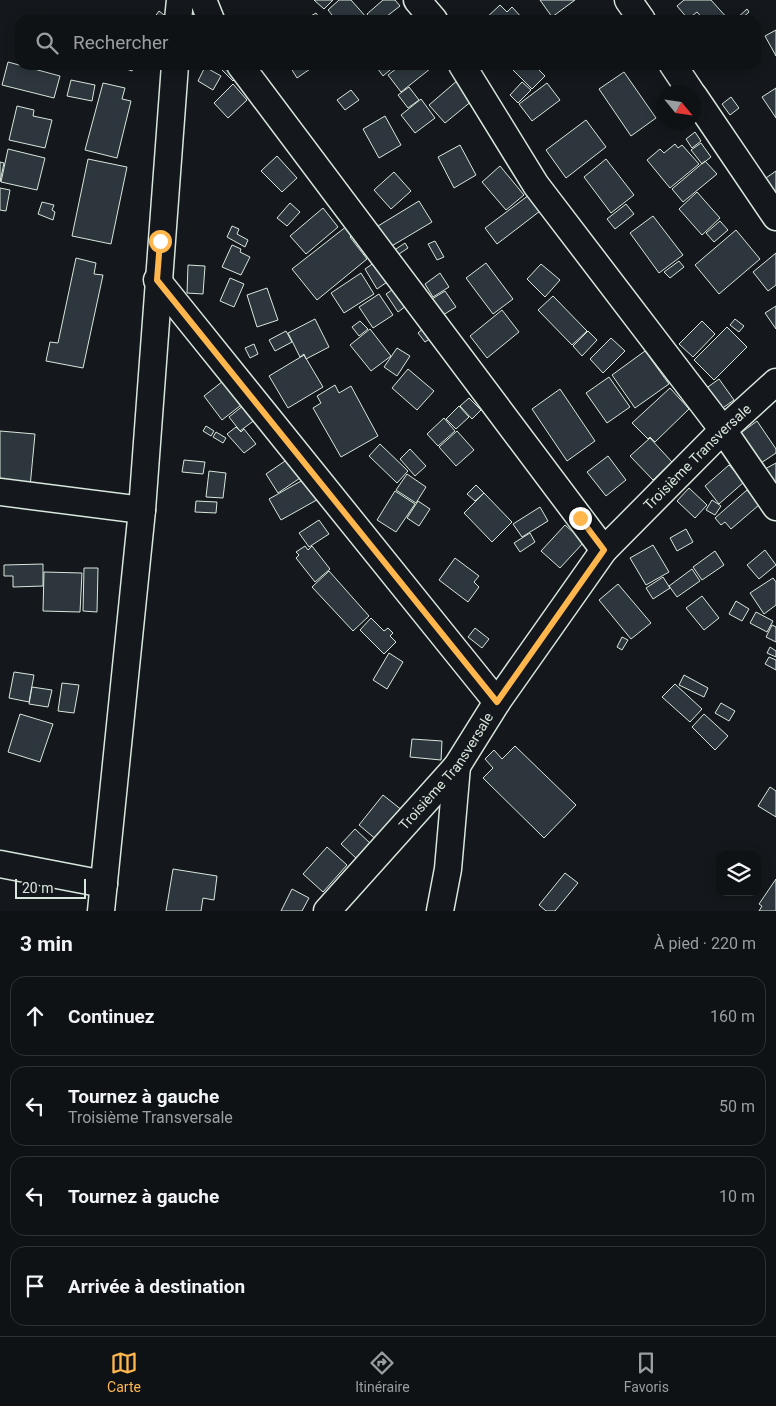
<!DOCTYPE html>
<html lang="fr">
<meta charset="utf-8">
<style>
:root{--surface:#0f1215;--page:#1d2022;--text:#f1f3f6;--muted:#9b9ea0;--line:#2f3234;--accent:#ffb74d}
body{margin:0;font-family:Roboto,sans-serif;background:var(--page);color:var(--text)}
.controls{position:absolute;right:15px;bottom:15px;display:grid;overflow:hidden;border-radius:10px;box-shadow:0 2px 12px #0003}
.controls button{width:45px;height:45px;display:grid;place-items:center;padding:0;border:0;border-bottom:1px solid var(--line);background:var(--surface);color:var(--text);font:25px sans-serif}
.compass{position:absolute;left:656px;top:85px;width:45px;height:45px;border-radius:50%;background:var(--surface);box-shadow:0 2px 12px #0003;rotate:119deg}
.scale{position:absolute;left:15px;bottom:12px;width:71px;box-sizing:border-box;padding-left:5px;border:2px solid #d8e6dc;border-top:0;font-size:14px;line-height:18px;white-space:nowrap;color:#d8e6dc;-webkit-text-stroke:4px #14181c;paint-order:stroke}
.stop{position:absolute;width:15px;height:15px;margin:-11px;border:4px solid #ffb74d;border-radius:50%;background:#fff}
.stop.end{background:#ffb74d;border-color:#fff;box-shadow:0 1px 5px #0008}
.list{margin:0;padding:0;list-style:none}
h2{display:flex;justify-content:space-between;align-items:center;height:65px;margin:0;padding:0 20px;font-size:21px}
h2 small{font-size:16px;font-weight:400;color:var(--muted)}
.list li{display:grid;grid-template-columns:32px 1fr auto;gap:15px;align-items:center;box-sizing:border-box;height:80px;margin:0 10px 10px;padding:0 10px;border:1px solid var(--line);border-radius:15px}
.list b{display:block;font-size:19px;white-space:nowrap}
.list p{margin:0;font-size:16px;white-space:nowrap;color:var(--muted)}
.list em{font-size:16px;font-style:normal;color:var(--muted)}
.icon{flex:none;width:28px;height:28px;fill:none;stroke:currentColor;stroke-width:2;stroke-linecap:round;stroke-linejoin:round}
.map{position:relative;flex:none;width:776px;height:911px;overflow:hidden}
.search{position:absolute;background:var(--surface);box-shadow:0 2px 12px #0003;left:15px;right:15px;top:15px;height:55px;display:flex;align-items:center;gap:12px;box-sizing:border-box;padding:0 18px;border-radius:15px;color:var(--muted);font-size:19px}
.sheet{height:425px;background:var(--surface)}
nav{display:flex;justify-content:space-around;align-items:center;box-sizing:border-box;height:70px;border-top:1px solid var(--line);background:var(--surface);font-size:14px;color:var(--muted)}
nav a{display:grid;justify-items:center;gap:2px}
nav .on{color:var(--accent)}
.map>svg:first-child{display:block}
.building{fill:#2c363c;stroke:#d8e6dc}
.lines{fill:none;stroke-linecap:round;stroke-linejoin:round}
.minor-casing{stroke:#d8e6dc;stroke-width:29}
.minor{stroke:#14181c;stroke-width:26}
.route{stroke:#ffb74d;stroke-width:6}
.labels{text-anchor:middle;stroke-width:4;stroke-linejoin:round;paint-order:stroke}
.street-label{font-size:14px;fill:#d8e6dc;stroke:#14181c}
</style>
<div class="map">
<svg width="776" height="911" viewBox="0 0 776 911">
<rect width="100%" height="100%" fill="#14181c"/>
<path class="building" d="M314,0H333L324,9Z
M339,0H351L367,18L364,20H336L328,10Z
M383,0H395L400,6L382,20H372L367,14Z
M540,0H575L552,17Z
M684,0H711L729,20H704L697,12L688,19L677,6Z
M500,5L507,12L512,7L524,20H484Z
M747,9L749,12L740,20H735Z
M159,11L164,15L157,20L154,18Z
M316,13L321,20H304Z
M776,30V56L765,36Z
M8,62L60,76L54,98L2,85Z
M64,65H94L93,68Z
M116,65H134L132,71Z
M221,65H233L241,73L233,81L219,67Z
M289,65H316L297,78Z
M375,65H396L383,76Z
M401,65H435L401,92L388,75Z
M534,65L545,76L532,89L509,66Z
M205,67L221,76L213,90L198,81Z
M624,72L656,118L631,136L599,89Z
M71,80L95,85L92,101L67,96Z
M458,80L473,100L445,123L429,105Z
M522,82L531,90L518,103L510,95Z
M103,83L125,88L122,99L131,101L117,158L85,150Z
M547,83L560,100L532,121L519,104Z
M233,84L247,100L228,118L214,103Z
M409,87L419,100L408,108L398,95Z
M776,88V118L762,97Z
M351,90L359,100L345,110L337,100Z
M731,97L739,108L730,115L722,104Z
M421,99L435,118L415,133L401,115Z
M17,106L34,110L33,116L52,120L45,148L9,140Z
M385,116L401,145L379,158L363,129Z
M586,120L606,147L566,178L546,150Z
M695,132L701,141L692,148L686,139Z
M701,143L711,157L702,164L691,150Z
M675,144L678,148L682,145L699,164L670,188L647,160L660,149L664,153Z
M460,145L476,175L454,188L438,157Z
M8,149L45,158L37,190L1,182Z
M277,156L297,178L282,192L261,171Z
M88,159L127,167L111,244L72,236Z
M606,159L634,195L611,213L584,177Z
M705,161L717,174L683,202L672,189Z
M0,162L4,163L0,182Z
M500,166L524,195L506,210L482,182Z
M776,171V198L763,180Z
M394,172L411,191L391,209L374,190Z
M0,188L10,190L6,211L0,210Z
M533,192L544,208L497,244L485,228Z
M697,192L720,218L702,235L679,209Z
M419,201L432,222L390,247L378,226Z
M42,202L54,205L52,210L55,212L53,220L38,214Z
M290,203L300,212L287,226L277,218Z
M626,204L634,214L615,229L607,219Z
M323,208L338,227L306,254L290,236Z
M653,216L683,255L659,273L630,233Z
M720,221L728,230L714,242L706,233Z
M232,226L239,229L237,234L248,240L245,247L227,237Z
M347,226L353,234L350,237L367,259L317,300L292,269Z
M736,230L760,259L719,294L695,265Z
M435,241L444,257L437,260L428,244Z
M405,243L408,248L396,256L393,251Z
M232,245L241,249L240,252L250,257L241,275L222,267Z
M776,253V285L768,291L753,272Z
M76,258L96,263L94,274L103,275L83,368L46,361L50,342L58,343Z
M378,260L390,280L377,289L365,269Z
M679,261L684,267L670,278L664,272Z
M486,263L513,299L493,314L466,278Z
M541,264L560,280L545,297L527,279Z
M188,265L205,266L203,294L187,293Z
M361,273L374,294L344,313L331,293Z
M440,273L449,287L433,297L425,284Z
M230,278L244,284L234,307L220,301Z
M398,286L410,303L398,312L386,294Z
M267,288L278,320L257,327L247,295Z
M445,291L456,307L443,315L432,299Z
M379,294L393,315L373,328L359,307Z
M553,296L587,331L572,345L538,310Z
M776,306V329L765,313Z
M502,310L519,332L487,358L470,336Z
M315,319L329,347L306,359L304,354L300,357L288,333Z
M735,319L744,326L739,332L730,325Z
M360,321L368,329L359,336L352,327Z
M702,321L715,334L693,357L679,344Z
M426,326L434,336L425,342L418,333Z
M727,327L747,347L714,380L694,360Z
M370,329L391,356L371,371L350,345Z
M286,331L292,342L275,351L269,340Z
M588,331L597,340L582,356L573,346Z
M611,338L625,351L603,373L590,359Z
M254,344L258,354L250,358L245,348Z
M397,348L410,356L397,376L384,367Z
M645,351L669,384L635,408L612,375Z
M304,355L323,387L288,408L269,376Z
M408,369L434,391L417,410L392,388Z
M232,374L250,398L222,420L204,396Z
M609,377L630,407L607,423L586,393Z
M719,379L734,400L720,410L705,389Z
M335,385L339,393L351,386L378,436L341,457L313,408L321,403L317,396Z
M670,388L689,409L655,442L650,437L648,439L632,423Z
M560,389L595,441L567,461L532,409Z
M469,398L481,410L472,419L460,406Z
M249,401L260,416L240,431L229,417Z
M459,406L469,417L456,429L446,419Z
M444,418L455,431L438,446L427,434Z
M757,421L776,449V453L758,465L738,435Z
M206,426L214,431L211,436L203,431Z
M236,427L241,432L244,429L256,444L244,453L227,434Z
M0,431L35,434L30,487L0,484Z
M457,431L474,450L456,466L439,447Z
M216,432L226,438L223,443L213,437Z
M650,438L672,462L653,480L630,456Z
M380,444L408,471L397,483L369,456Z
M410,449L426,466L415,476L400,459Z
M608,456L626,480L606,496L587,472Z
M288,459L300,478L278,493L266,474Z
M184,460L205,462L203,474L182,472Z
M776,463V490L765,469Z
M729,465L744,482L719,504L705,486Z
M209,471L226,473L223,498L206,497Z
M407,474L426,487L416,503L396,490Z
M310,476L322,497L281,520L269,499Z
M476,485L484,493L475,501L467,494Z
M689,488L707,505L695,518L677,501Z
M747,490L759,505L731,529L725,522L721,525L715,518Z
M395,491L415,504L396,532L377,520Z
M484,493L512,522L492,542L464,513Z
M712,500L721,506L715,515L706,510Z
M196,501L217,502L216,513L195,512Z
M418,501L430,509L419,526L407,518Z
M540,507L548,521L522,537L513,524Z
M319,520L329,534L309,547L299,533Z
M565,525L584,542L560,568L541,551Z
M686,529L693,542L677,551L670,538Z
M530,533L535,542L520,552L514,543Z
M653,545L669,572L646,585L630,558Z
M305,546L308,550L312,546L330,569L315,582L296,558L299,555L296,552Z
M765,550L776,565L759,579L747,565Z
M715,551L724,565L702,580L693,567Z
M455,558L479,576L474,582L479,587L468,602L439,580Z
M43,564V586L13,587V576H4V565Z
M84,568H98L97,612L83,611Z
M692,569L700,581L677,597L669,586Z
M329,571L369,616L353,631L312,587Z
M44,572L82,573L80,612L43,611Z
M663,577L670,588L653,599L646,588Z
M773,578L776,582V605L764,614L750,593Z
M618,584L651,623L631,639L599,600Z
M702,596L719,618L704,630L686,608Z
M736,601L749,609L742,621L729,614Z
M756,612L773,621L767,632L750,623Z
M371,618L384,631L388,628L393,633L390,636L396,642L384,654L360,630Z
M772,625L776,627V642L766,637Z
M475,628L489,639L482,648L468,637Z
M622,637L628,640L622,650L617,647Z
M770,647L776,651V657L767,653Z
M389,653L403,662L387,689L373,680Z
M769,657L776,660V670L765,664Z
M14,672L34,675L29,702L9,698Z
M684,675L708,688L704,697L679,685Z
M62,683L79,685L74,713L58,711Z
M675,684L702,709L690,722L662,697Z
M32,687L52,690L48,707L29,704Z
M721,703L735,711L729,721L715,713Z
M20,714L53,724L40,762L8,752Z
M704,714L728,736L715,750L692,727Z
M412,739L442,741L441,760L410,757Z
M515,746L576,805L544,838L483,778L493,768L485,759L494,750L502,759Z
M770,787L776,791V817L758,806Z
M383,795L403,811L378,841L359,825Z
M355,829L371,844L357,859L341,844Z
M327,847L347,865L323,892L303,874Z
M173,869L217,876L214,900L203,898L201,911H166Z
M565,873L578,883L555,911H546L539,905Z
M776,879V911H759L762,906L759,904Z
M292,889L309,898L302,911H281Z"/>
<g class="lines">
<g class="minor-casing">
<g id="minor">
<path d="M203,0L211,20"/>
<path d="M417,0L434,20"/>
<path d="M628,0L642,20"/>
<path d="M178,20L180,0"/>
<path d="M240,65L604,550"/>
<path d="M462,65L536,185L723,430L776,507"/>
<path d="M673,65L691,92"/>
<path d="M694,96L776,217"/>
<path d="M157,280L497,702"/>
<path d="M0,492L142,510"/>
<path d="M0,864L104,884"/>
<path d="M101,911L142,510L175,65"/>
<path id="s1" d="M327,911L457,766L497,702L604,550L723,430L776,382"/>
<path d="M440,911L448,869L457,766"/>
</g>
</g>
<use href="#minor" class="minor"/>
</g>
<g class="lines">
<path class="route" d="M160,241L157,280L497,702L604,550L580,518"/>
</g>
<g class="labels">
<g class="street-label">
<text dy="5" stroke="none"><textPath href="#s1" startOffset="588">Troisième Transversale</textPath></text>
<text dy="5" stroke="none"><textPath href="#s1" startOffset="184">Troisième Transversale</textPath></text>
</g>
</g>
</svg>
<div class="controls">
<button><svg class="icon" aria-label="layers" viewBox="0 0 24 24"><path d="M12 4l9 5-9 5-9-5zM3 14l9 5 9-5"/></svg></button>
</div>
<svg class="compass" viewBox="-18 -18 36 36"><path d="M0-13l5 13h-10z" fill="#e53935"/><path d="M0 13l5-13h-10z" fill="#9b9ea0"/></svg>
<div class="scale">20 m</div>
<div class="stop" style="left:160px;top:241px"></div>
<div class="stop end" style="left:580px;top:518px"></div>
<div class="search"><svg class="icon" aria-label="search" viewBox="0 0 24 24"><circle cx="10" cy="10" r="6"/><path d="M15 15l6 6"/></svg>Rechercher</div>
</div>
<section class="sheet">
<h2>3 min<small>À pied · 220 m</small></h2>
<ul class="list">
<li><svg class="icon" aria-label="ahead" viewBox="0 0 24 24"><path d="M12 20V5M6 11l6-6 6 6"/></svg><div><b>Continuez</b></div><em>160 m</em></li>
<li><svg class="icon" aria-label="left" viewBox="0 0 24 24"><path d="M17 20v-9H6M10 6l-5 5 5 5"/></svg><div><b>Tournez à gauche</b><p>Troisième Transversale</p></div><em>50 m</em></li>
<li><svg class="icon" aria-label="left" viewBox="0 0 24 24"><path d="M17 20v-9H6M10 6l-5 5 5 5"/></svg><div><b>Tournez à gauche</b></div><em>10 m</em></li>
<li><svg class="icon" aria-label="arrive" viewBox="0 0 24 24"><path d="M6 21V4h12l-3 4 3 4H6"/></svg><div><b>Arrivée à destination</b></div></li>
</ul>
</section>
<nav>
<a class="on"><svg class="icon" aria-label="map" viewBox="0 0 24 24"><path d="M3 6l6-2 6 2 6-2v14l-6 2-6-2-6 2zM9 4v14M15 6v14"/></svg>Carte</a>
<a><svg class="icon" aria-label="directions" viewBox="0 0 24 24"><path d="M12 3l9 9-9 9-9-9zM9 14v-3h6M13 9l2 2-2 2"/></svg>Itinéraire</a>
<a><svg class="icon" aria-label="saved" viewBox="0 0 24 24"><path d="M7 4h10v16l-5-4-5 4z"/></svg>Favoris</a>
</nav>
